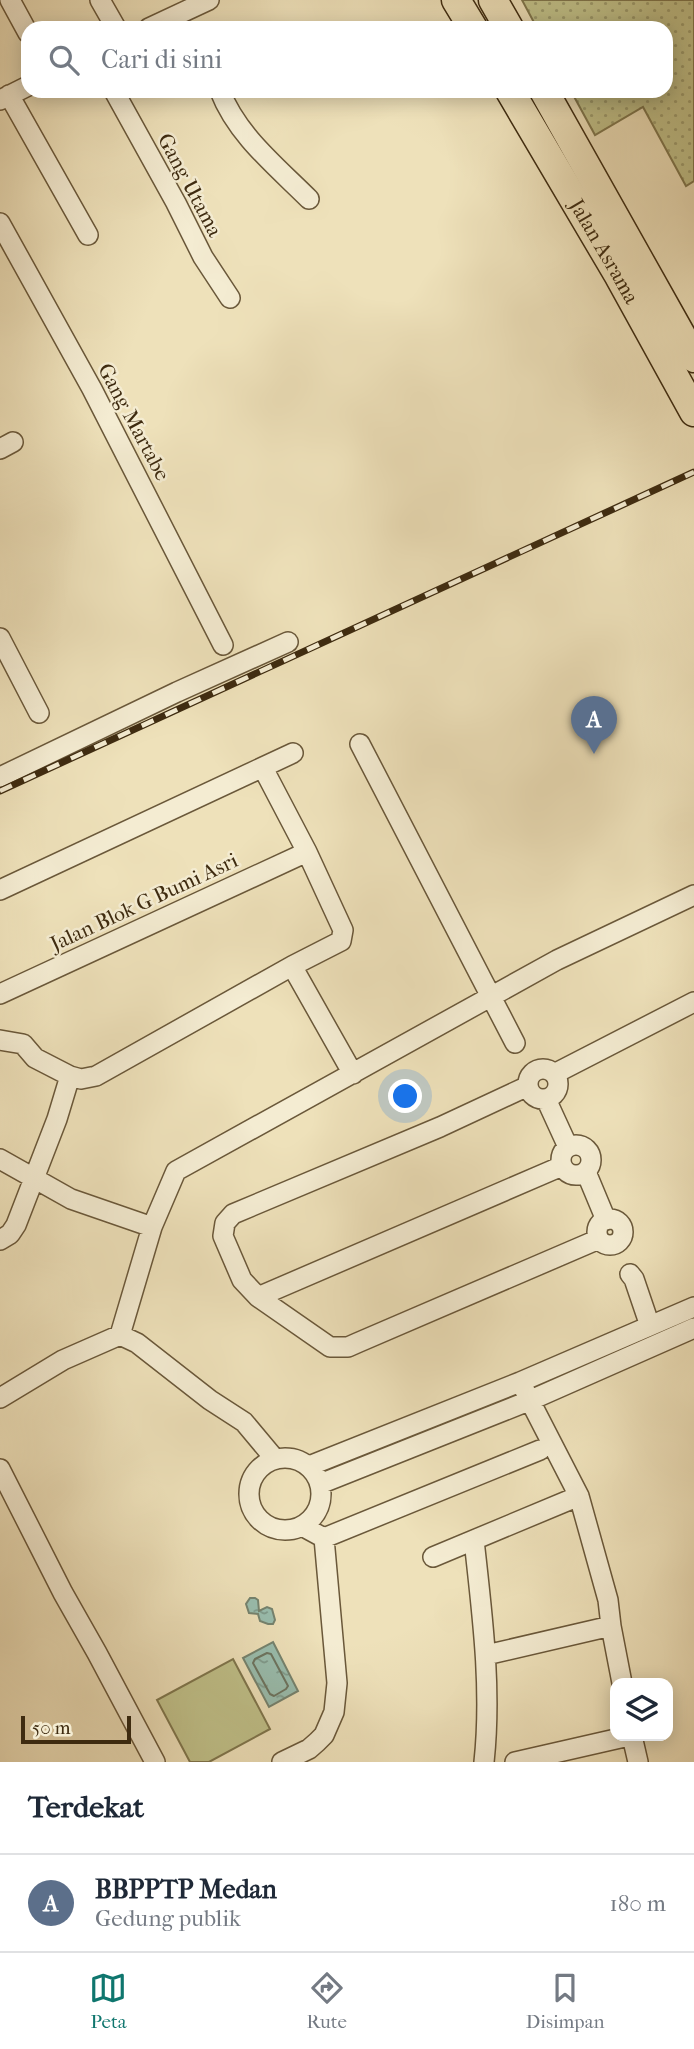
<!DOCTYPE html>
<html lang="id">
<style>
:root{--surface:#fff;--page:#f2f2f3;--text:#1f2937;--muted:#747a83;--line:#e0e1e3;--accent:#0f766e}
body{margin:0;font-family:"IM FELL French Canon",serif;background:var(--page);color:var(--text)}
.controls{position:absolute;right:21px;bottom:21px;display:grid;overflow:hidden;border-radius:14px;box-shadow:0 4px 18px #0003}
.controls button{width:63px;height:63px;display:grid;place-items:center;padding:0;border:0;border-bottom:2px solid var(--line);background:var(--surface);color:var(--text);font:35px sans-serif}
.scale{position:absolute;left:21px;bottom:18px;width:110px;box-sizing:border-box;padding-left:7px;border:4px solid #3e2b10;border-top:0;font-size:19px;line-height:24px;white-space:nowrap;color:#3e2b10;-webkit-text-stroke:5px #f4ecd2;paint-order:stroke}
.you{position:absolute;left:406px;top:1097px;width:24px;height:24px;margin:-18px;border:5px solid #fff;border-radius:50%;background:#1a73e8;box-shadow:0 0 0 10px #1a73e833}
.badge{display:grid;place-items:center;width:46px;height:46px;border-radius:50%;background:var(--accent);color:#fff;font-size:23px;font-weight:700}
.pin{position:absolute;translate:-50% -58px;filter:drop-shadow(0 2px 4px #0008)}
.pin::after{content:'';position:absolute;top:37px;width:24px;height:21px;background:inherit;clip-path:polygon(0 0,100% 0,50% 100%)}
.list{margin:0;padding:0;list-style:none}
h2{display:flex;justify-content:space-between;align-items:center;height:91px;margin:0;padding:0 28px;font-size:30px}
h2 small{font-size:23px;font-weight:400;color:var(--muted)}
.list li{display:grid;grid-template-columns:46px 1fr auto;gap:21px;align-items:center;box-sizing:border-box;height:98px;padding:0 28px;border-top:2px solid var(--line)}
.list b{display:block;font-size:26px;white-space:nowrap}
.list p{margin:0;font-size:23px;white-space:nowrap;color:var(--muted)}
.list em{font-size:23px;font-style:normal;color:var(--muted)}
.icon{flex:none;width:38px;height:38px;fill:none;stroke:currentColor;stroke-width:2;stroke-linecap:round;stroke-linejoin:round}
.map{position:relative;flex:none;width:694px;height:1762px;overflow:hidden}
.search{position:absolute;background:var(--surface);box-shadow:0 4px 18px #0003;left:21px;right:21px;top:21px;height:77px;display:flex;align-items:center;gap:18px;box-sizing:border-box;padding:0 24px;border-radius:21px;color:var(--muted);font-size:26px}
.sheet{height:189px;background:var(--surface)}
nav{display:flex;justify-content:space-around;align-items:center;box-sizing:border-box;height:98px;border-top:2px solid var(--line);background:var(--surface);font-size:19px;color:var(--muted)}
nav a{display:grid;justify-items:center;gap:4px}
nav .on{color:var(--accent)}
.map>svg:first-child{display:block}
</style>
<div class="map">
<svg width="694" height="1762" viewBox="0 0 694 1762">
<defs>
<pattern id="grass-dots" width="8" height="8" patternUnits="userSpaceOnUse" patternTransform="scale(1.75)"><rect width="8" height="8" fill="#c0c18a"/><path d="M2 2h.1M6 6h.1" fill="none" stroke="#9d9d6f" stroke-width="1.8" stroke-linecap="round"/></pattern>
<pattern id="water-ripples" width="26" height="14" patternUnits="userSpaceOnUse" patternTransform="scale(1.75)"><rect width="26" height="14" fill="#99beaf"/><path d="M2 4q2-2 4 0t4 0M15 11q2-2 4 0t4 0" fill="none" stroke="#7e9b8d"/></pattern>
</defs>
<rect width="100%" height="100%" fill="#eee1ba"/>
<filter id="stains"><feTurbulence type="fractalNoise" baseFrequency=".00286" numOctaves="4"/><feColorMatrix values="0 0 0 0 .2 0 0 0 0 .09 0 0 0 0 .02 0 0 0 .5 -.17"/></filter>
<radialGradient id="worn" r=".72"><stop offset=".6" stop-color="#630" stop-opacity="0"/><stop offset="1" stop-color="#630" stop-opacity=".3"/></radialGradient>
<path fill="url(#grass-dots)" stroke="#7f764d" stroke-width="2" d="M 522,0 L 694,0 L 694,181 L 686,186 L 643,107 L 595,135 L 571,91 L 666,91 L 666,28 L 537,28 Z"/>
<path fill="#c0c18a" stroke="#7f764d" stroke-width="2" d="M 233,1659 L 270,1729 L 209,1762 L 190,1762 L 157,1700 Z"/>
<path fill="url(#water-ripples)" stroke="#75836f" stroke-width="2" d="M 250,1598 L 255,1598 L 258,1600 L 259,1611 L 267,1607 L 272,1609 L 275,1620 L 273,1624 L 268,1624 L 260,1621 L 258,1614 L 249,1613 L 246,1604 Z
M 273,1642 L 298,1691 L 269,1707 L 243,1658 Z"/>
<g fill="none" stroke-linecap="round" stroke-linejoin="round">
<path stroke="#6c7460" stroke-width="2" d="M 267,1653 L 271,1654 L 288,1686 L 286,1689 L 274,1696 L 270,1694 L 253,1663 L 255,1659 Z"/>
<g stroke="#6a583a" stroke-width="22">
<path id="minor" d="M 10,0 L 28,33
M 100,0 L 116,28
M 149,28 L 209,0
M 114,91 L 176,203 L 203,257 L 230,298
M 220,91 C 237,135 276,166 309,199
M 9,95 L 88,235
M 0,100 L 28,86
M 0,223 L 92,389 L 223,645
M 0,449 L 13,442
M 0,638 L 39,713
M 360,744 L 515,1043
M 0,777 L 177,692 L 288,642
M 0,890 L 293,753
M 292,966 L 353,1074
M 0,994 L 307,852
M 0,1040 L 23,1044 L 35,1058 L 70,1076 L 81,1079 L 96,1076 L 292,966 L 341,941 L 343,930 L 307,852 L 263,768
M528 1084a15 15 0 1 1 30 0a15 15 0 1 1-30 0Z
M 554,1074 L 694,1002
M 528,1086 L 440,1127 L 233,1214 L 225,1223 L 223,1236 L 242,1280 L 258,1297 L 330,1347 L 348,1347 L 357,1343 L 599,1239
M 546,1099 L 568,1147
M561 1160a15 15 0 1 1 30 0a15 15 0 1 1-30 0Z
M 0,1159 L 71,1199 L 152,1227
M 586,1172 L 606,1220
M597 1232a13 13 0 1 1 26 0a13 13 0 1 1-26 0Z
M 0,1240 L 10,1234 L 16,1225 L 57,1119 L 70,1076
M 630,1274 L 634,1279 L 650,1326
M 258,1297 L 562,1166
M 120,1335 L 152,1227 L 176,1171 L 557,960 L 694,895
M 525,1391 L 579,1496 L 608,1600 L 611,1626 L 622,1683
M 0,1398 L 63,1360 L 120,1335 L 137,1343 L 210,1400 L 244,1422 L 275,1459
M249 1494a36 36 0 1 1 72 0a36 36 0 1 1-72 0Z
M 309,1466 L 520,1382 L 694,1307
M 0,1469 L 63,1593 L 97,1653 L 155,1762
M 320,1484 L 531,1400 L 694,1328
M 324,1538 L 540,1450
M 474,1540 C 482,1613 492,1688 484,1762
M 433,1557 L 579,1496
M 486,1655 L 611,1626
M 632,1736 L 638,1762
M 282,1762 L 309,1749 L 317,1742 L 324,1735 L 334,1712 L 337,1683 L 324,1538 L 302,1526
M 515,1762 L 629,1736"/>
</g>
<g stroke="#3e2b10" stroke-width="31">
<g id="highway">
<path d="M 456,0 L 473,28"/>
<path d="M 493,0 L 509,28"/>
<path id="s1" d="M 510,91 L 619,276 L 694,412"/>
<path d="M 544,91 L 694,358"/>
</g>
</g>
<use href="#minor" stroke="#f4ecd2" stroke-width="19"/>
<use href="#highway" stroke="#eee1ba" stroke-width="28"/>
<g stroke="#3e2b10" stroke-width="7">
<path id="rail" d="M 0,791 L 694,472"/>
</g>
<use href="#rail" stroke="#f4ecd2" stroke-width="4.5" stroke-dasharray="13" stroke-linecap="butt"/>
</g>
<g text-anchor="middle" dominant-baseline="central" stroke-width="5" stroke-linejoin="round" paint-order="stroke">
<g font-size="21" fill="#3e2b10" stroke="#f4ecd2">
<text transform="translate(190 185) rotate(62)">Gang Utama</text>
<text stroke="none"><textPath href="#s1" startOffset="186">Jalan Asrama</textPath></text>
<text transform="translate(134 422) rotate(62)">Gang Martabe</text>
<text transform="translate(144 902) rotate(-25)">Jalan Blok G Bumi Asri</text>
</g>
</g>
<rect width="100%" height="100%" filter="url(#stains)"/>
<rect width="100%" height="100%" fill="url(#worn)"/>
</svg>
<div class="controls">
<button><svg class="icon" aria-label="layers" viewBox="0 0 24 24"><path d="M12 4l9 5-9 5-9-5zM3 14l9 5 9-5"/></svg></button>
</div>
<div class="scale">50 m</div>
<div class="you"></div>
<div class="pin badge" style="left:594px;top:754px;background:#5c6f8a">A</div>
<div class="search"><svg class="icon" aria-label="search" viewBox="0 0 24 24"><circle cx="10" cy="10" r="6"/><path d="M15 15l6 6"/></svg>Cari di sini</div>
</div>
<section class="sheet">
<h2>Terdekat<small></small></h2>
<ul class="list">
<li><span class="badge" style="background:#5c6f8a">A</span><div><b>BBPPTP Medan</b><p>Gedung publik</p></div><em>180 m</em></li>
</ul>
</section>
<nav>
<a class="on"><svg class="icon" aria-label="map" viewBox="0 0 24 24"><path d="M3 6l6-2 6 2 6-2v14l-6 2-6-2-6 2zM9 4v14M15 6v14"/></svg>Peta</a>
<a><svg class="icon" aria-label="directions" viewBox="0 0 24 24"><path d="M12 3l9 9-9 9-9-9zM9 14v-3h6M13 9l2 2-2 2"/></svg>Rute</a>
<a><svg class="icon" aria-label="saved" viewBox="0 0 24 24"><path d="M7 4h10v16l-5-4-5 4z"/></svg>Disimpan</a>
</nav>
